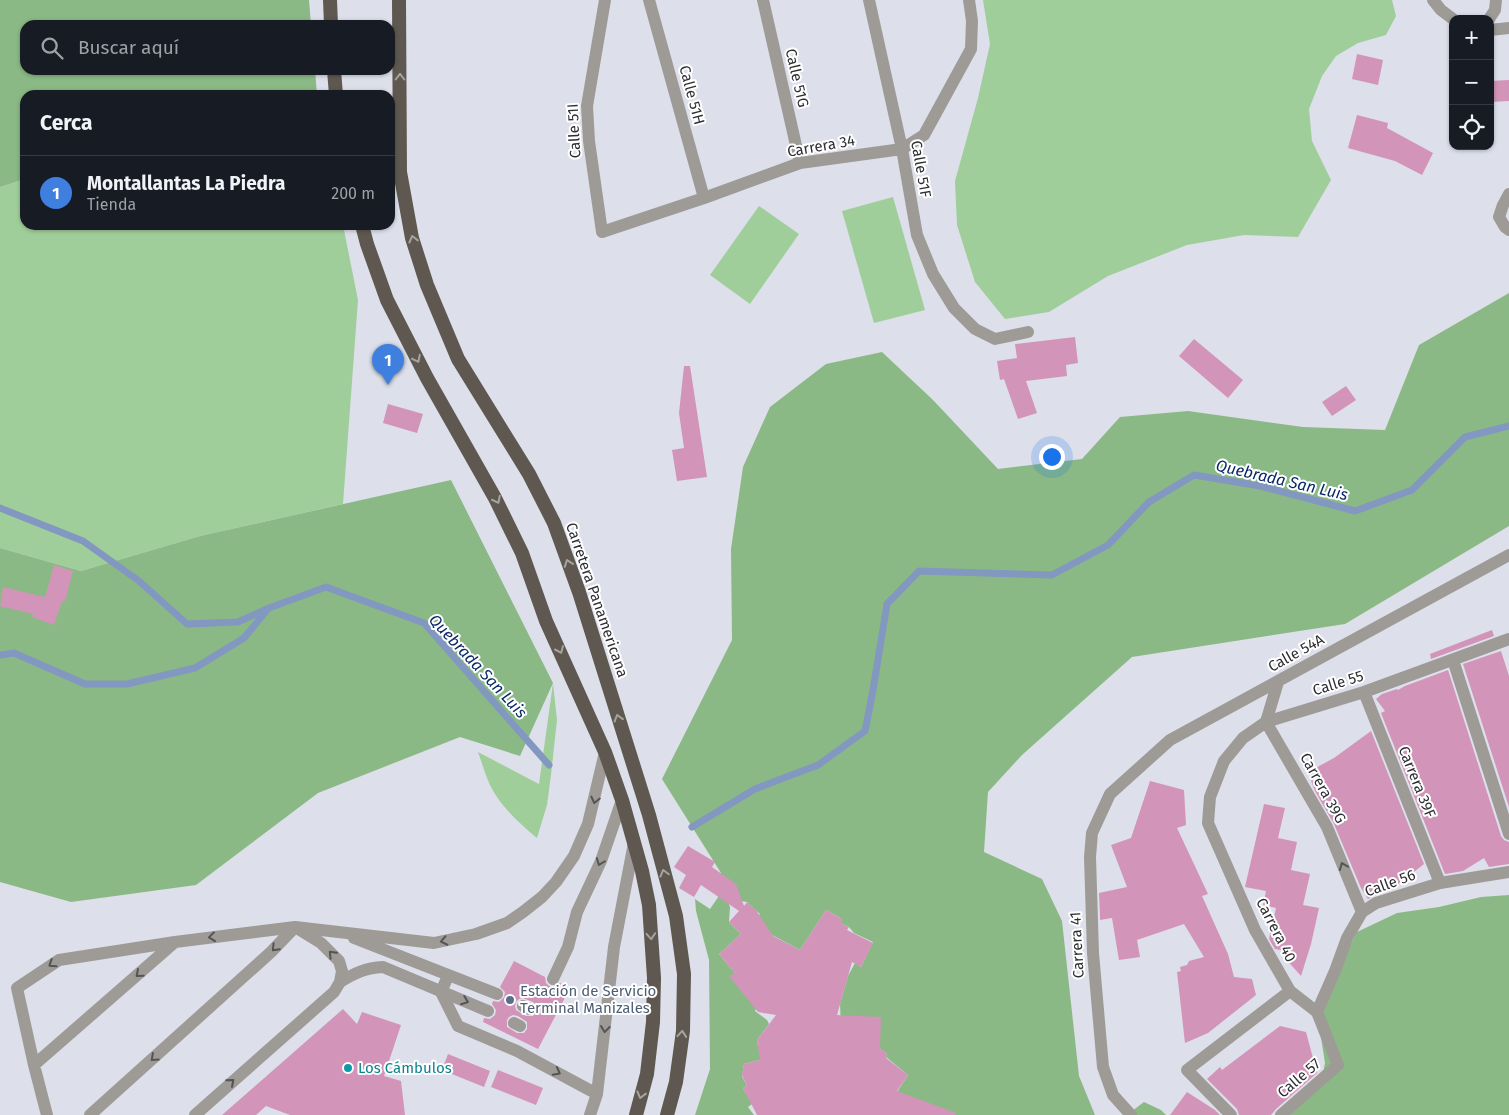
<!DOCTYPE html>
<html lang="es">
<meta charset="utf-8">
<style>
:root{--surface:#171b24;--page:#242831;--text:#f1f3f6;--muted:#9ea1a6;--line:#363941;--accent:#8c9099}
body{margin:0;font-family:"Fira Sans",sans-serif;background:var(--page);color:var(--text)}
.controls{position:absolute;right:15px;top:15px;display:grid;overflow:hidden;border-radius:10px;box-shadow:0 1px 4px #0004}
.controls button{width:45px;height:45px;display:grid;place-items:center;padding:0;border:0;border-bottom:1px solid var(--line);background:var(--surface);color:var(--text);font:25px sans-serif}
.you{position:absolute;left:1051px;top:456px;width:18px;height:18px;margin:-12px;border:4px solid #fff;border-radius:50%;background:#1a73e8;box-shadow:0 0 0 8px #1a73e833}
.badge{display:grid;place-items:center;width:32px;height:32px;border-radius:50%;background:var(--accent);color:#fff;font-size:16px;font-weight:700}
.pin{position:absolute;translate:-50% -41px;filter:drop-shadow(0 1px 2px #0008)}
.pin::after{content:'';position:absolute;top:26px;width:18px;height:15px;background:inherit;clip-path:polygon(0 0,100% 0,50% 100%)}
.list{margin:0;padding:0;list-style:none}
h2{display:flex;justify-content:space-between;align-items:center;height:65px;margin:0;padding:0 20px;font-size:21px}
h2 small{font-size:16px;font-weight:400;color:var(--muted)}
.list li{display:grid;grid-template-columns:32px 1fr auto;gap:15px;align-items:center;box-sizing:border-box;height:75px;padding:0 20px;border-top:1px solid var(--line)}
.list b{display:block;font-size:19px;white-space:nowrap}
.list p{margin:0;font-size:16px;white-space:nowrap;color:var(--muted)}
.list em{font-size:16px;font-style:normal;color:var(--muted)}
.icon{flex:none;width:28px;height:28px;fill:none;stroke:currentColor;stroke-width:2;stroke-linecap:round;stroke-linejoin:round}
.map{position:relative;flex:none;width:1509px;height:1115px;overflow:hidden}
.search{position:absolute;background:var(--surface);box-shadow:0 1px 4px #0004;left:20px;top:20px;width:375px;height:55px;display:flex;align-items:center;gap:12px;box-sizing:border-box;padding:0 18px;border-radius:15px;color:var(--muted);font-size:19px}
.panel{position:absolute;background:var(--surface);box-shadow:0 1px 4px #0004;left:20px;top:90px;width:375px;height:140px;border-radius:15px}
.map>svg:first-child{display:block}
</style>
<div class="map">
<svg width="1509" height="1115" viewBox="0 0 1509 1115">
<rect width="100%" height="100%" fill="#dddfeb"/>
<path fill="#a0ce9a" d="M 983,0 L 1392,0 L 1396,16 L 1386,35 L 1358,43 L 1336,56 L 1322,76 L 1309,109 L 1312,141 L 1331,180 L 1298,237 L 1244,235 L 1187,245 L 1108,276 L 1049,312 L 1005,319 L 975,282 L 957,225 L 955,181 L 978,98 L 990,44 Z
M 25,179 L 25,225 L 343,225 L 358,300 L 343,504 L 200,536 L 81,571 L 0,548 L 0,187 Z
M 893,197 L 925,310 L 874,323 L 842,211 Z
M 759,206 L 799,234 L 750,304 L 710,275 Z
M 553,683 L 557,720 L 551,775 L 547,805 L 537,838 C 519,823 500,806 490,785 C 485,774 482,763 478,752 L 539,784 Z"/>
<path fill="#8bb985" d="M 0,0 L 309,0 L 311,25 L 25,25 L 25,70 L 315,70 L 317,95 L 25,95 L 25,179 L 0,187 Z
M 1509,293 L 1509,526 L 1345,624 L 1132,657 L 1022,755 L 988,792 L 984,852 L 1042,879 L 1062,921 L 1079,1076 L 1095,1115 L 940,1115 L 897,1092 L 908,1075 L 886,1057 L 887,1054 L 876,1045 L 841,1027 L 840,1004 L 848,976 L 855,963 L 861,967 L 873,942 L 854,933 L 849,927 L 842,924 L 842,919 L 826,910 L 800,950 L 772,935 L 757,917 L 760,914 L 747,902 L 741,901 L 717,878 L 721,873 L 662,779 L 732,640 L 731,549 L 743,467 L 770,407 L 826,364 L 882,352 L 933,400 L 998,469 L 1082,459 L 1120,417 L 1188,411 L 1303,427 L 1385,430 L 1419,345 Z
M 451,480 L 553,683 L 520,756 L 460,737 L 318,793 L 196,885 L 71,902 L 0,882 L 0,548 L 81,571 L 200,536 Z
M 723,890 L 730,907 L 729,922 L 741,934 L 719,954 L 735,973 L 757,1007 L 755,1011 L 767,1020 L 769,1024 L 757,1040 L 758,1046 L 767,1053 L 760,1060 L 744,1064 L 742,1076 L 747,1086 L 743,1088 L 752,1104 L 748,1107 L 754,1115 L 695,1115 L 710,1069 L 709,960 L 696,911 L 695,899 L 710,909 Z
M 1509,895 L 1509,1115 L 1286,1115 L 1321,1084 L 1325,1063 L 1317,1012 L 1346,953 L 1357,932 L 1397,913 L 1439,907 L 1481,897 Z
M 1144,1102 L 1161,1110 L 1166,1115 L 1136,1115 L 1132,1111 Z"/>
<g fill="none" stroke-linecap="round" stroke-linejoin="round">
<path stroke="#8298c1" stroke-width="7" d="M 0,508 L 83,541 L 139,581 L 187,624 L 238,622 L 269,608 L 326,587 L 424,623 L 549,765
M 0,655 L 14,653 L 85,684 L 127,684 L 195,668 L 244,638 L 267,610
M 692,827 L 755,789 L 818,765 L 865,731 L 873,690 L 887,604 L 919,571 L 1052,575 L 1108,545 L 1149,502 L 1194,475 L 1260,486 L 1355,511 L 1412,490 L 1465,437 L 1509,426"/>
</g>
<path fill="#d294b8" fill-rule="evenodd" d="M 1357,54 L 1383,60 L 1378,85 L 1352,79 Z
M 1509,80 L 1509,101 L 1490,102 L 1490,81 Z
M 1357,115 L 1388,123 L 1387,128 L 1433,153 L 1422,175 L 1395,161 L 1348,148 Z
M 1075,337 L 1078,363 L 1066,365 L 1067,376 L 1026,381 L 1037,413 L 1018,419 L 1004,379 L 1000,380 L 997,361 L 1017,358 L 1015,344 Z
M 1194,339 L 1243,380 L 1228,398 L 1179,356 Z
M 684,366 L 690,366 L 707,477 L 677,481 L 672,450 L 684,448 L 679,413 Z
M 1346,386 L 1356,400 L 1332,416 L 1322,402 Z
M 388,404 L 423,414 L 417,433 L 383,423 Z
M 54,565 L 73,571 L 65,601 L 62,601 L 54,625 L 32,617 L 33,614 L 0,606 L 3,587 L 45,597 Z
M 1492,630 L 1494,636 L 1431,659 L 1430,654 Z
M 1501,651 L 1509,676 L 1509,807 L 1463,664 Z
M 1448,670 L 1501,836 L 1504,840 L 1509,842 L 1509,864 L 1489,867 L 1484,858 L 1463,871 L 1445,874 L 1381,713 L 1385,711 L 1376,699 L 1382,694 L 1397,689 L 1398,690 L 1405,686 Z
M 1371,731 L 1424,864 L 1392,889 L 1389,890 L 1389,889 L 1368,899 L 1361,888 L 1334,824 L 1315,791 L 1310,778 L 1310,771 L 1334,758 Z
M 1150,781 L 1184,790 L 1186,825 L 1177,828 L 1208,894 L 1202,896 L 1228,954 L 1234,977 L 1252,979 L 1256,995 L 1208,1033 L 1185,1043 L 1177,972 L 1181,971 L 1180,967 L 1187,965 L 1189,961 L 1204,957 L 1184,924 L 1137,940 L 1140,957 L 1119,960 L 1112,918 L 1100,920 L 1100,916 L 1099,893 L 1127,887 L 1111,845 L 1131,838 Z
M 1264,804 L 1285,808 L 1278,838 L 1297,842 L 1291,870 L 1310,874 L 1303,905 L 1319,908 L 1311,944 L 1301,976 L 1284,957 L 1286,951 L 1275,949 L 1269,939 L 1276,908 L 1263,905 L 1266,891 L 1245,887 Z
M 688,846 L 715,862 L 712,867 L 736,884 L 744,906 L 747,902 L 756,910 L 773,936 L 800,950 L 826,910 L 842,919 L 842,924 L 849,927 L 847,930 L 873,943 L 861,967 L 852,962 L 837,1015 L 881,1017 L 880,1048 L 887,1054 L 886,1058 L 908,1075 L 897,1091 L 956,1113 L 955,1115 L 757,1115 L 743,1088 L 747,1086 L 742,1075 L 744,1064 L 760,1060 L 757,1040 L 776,1015 L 758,1012 L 729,976 L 735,973 L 719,954 L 741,934 L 729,922 L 739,911 L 701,885 L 694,897 L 679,888 L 686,875 L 674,867 Z
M 514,961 L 545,977 L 546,983 L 549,986 L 554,987 L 560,983 L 570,988 L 538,1049 L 483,1022 L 484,1018 L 490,1019 L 495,1015 L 496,1010 L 492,1004 L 493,1001 L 499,1002 L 504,997 L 505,992 L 500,987 ZM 523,998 L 533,1002 L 536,1005 L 536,1012 L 533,1016 L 526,1016 L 516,1010 L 515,1006 L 516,1002 L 519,999 ZM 513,1015 L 518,1016 L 527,1022 L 527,1029 L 524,1033 L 517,1033 L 507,1027 L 507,1020 L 509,1017 Z
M 343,1009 L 357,1024 L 362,1012 L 401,1025 L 384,1076 L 401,1081 L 405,1115 L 290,1115 L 266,1106 L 256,1115 L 222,1115 Z
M 1280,1026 L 1306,1032 L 1317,1073 L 1276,1109 L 1271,1115 L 1239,1115 L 1237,1109 L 1207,1079 L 1220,1067 L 1222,1070 Z
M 448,1054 L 490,1071 L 484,1087 L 442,1070 Z
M 498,1070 L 543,1088 L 536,1105 L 491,1087 Z
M 1187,1092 L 1215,1110 L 1220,1115 L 1170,1115 Z"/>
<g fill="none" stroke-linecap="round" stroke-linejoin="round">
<path stroke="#9e9b97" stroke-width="12" d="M 354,938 L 497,994
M 448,976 L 441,992 L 458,1026 L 517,1051 L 597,1094
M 553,979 L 568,947 L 577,912 L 601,861 L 622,800
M 340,982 C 355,973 365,968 383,967 L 488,1011
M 523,1006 L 529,1009
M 514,1023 L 520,1026
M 34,1065 L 175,942
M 47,1115 L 34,1065 L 17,988 L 59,960 L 175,942 L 295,927 L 321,943 L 339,961 L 342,971 L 340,982 L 334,992 L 195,1115
M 90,1115 L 271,952 L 295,927 L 434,943 L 476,934 L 507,923 L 523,912 L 542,897 L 556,882 L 574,856 L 588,824 L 605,752
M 590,1115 L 597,1094 L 614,947 L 634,843"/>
<path stroke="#9e9b97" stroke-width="12" d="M 605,0 L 587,106 L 589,141 L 602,232 L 704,198 L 800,163 L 902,149 L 924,135 L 971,49 L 972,21 L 969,0
M 649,0 L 704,198
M 763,0 L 800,163
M 869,0 L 902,149 L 917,235 L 933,274 L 954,308 L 975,329 L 995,339 L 1028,332
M 1509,194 L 1503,205 L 1499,217 L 1505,227 L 1509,230
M 1453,660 L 1509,834
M 1364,692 L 1440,883
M 1362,912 L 1327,827 L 1266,722 L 1364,692 L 1509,639
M 1231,1115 L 1187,1070 L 1290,991
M 1281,1115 L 1338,1065 L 1317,1012"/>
<path stroke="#9e9b97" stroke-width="12" d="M 1433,0 L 1441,10 L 1453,19
M 1489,19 L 1495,10 L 1496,0
M 1490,30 L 1509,28
M 1278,682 L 1266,722 L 1243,738 L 1224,761 L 1210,797 L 1208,823 L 1255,930 L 1290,991 L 1317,1012 L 1335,971 L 1347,938 L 1362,912 L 1376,903 L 1440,883 L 1509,872
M 1131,1115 L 1113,1095 L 1103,1067 L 1093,953 L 1090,857 L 1092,833 L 1110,794 L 1170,740 L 1509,555"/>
<path stroke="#5e5850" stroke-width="14" d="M 330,0 L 331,25
M 399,0 L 400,172 L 412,238 L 427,285 L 458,359 L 529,474 L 554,523 L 579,592 L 649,815 L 676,916 L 684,974 L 683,1031 L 676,1082 L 667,1115
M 334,70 L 336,95
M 362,225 L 367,244 L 387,300 L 427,378 L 495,498 L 522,553 L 546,621 L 605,752 L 622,800 L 642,871 L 649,905 L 654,978 L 653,1022 L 647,1074 L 636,1115"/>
</g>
<defs><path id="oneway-chevron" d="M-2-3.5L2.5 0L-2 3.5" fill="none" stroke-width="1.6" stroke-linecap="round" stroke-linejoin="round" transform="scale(1.25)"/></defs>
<g stroke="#a6a39f">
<use href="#oneway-chevron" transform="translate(400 77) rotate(-90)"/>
<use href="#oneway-chevron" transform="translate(413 239) rotate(-104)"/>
<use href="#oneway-chevron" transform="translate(417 359) rotate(63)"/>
<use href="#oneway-chevron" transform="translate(497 500) rotate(63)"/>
<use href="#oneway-chevron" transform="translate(568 563) rotate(-110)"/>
<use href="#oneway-chevron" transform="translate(560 650) rotate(66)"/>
<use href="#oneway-chevron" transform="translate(618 718) rotate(-107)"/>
<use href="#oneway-chevron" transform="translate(664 873) rotate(-105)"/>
<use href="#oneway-chevron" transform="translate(651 936) rotate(86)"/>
<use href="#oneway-chevron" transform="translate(682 1034) rotate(-85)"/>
<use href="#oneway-chevron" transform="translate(641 1095) rotate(104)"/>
</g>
<g stroke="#555455">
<use href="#oneway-chevron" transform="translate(595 800) rotate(103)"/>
<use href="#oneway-chevron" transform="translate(600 862) rotate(111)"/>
<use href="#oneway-chevron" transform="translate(1343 866) rotate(-112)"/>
<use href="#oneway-chevron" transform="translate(212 937) rotate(173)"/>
<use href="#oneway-chevron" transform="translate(444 941) rotate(168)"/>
<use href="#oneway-chevron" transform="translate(275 948) rotate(134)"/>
<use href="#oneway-chevron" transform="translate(332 954) rotate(-134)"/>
<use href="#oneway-chevron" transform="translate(52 964) rotate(147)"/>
<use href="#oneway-chevron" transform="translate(139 974) rotate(139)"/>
<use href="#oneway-chevron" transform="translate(465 1001) rotate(21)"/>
<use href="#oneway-chevron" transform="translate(605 1029) rotate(97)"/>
<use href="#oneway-chevron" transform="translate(154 1058) rotate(138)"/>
<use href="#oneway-chevron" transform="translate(557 1072) rotate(28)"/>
<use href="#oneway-chevron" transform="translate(231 1082) rotate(-41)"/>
</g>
<circle fill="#5c6f8a" stroke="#fff" stroke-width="2" cx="510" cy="1000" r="5"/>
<circle fill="#0f9aa8" stroke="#fff" stroke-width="2" cx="348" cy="1068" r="5"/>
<g text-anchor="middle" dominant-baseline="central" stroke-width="4" stroke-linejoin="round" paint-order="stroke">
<g font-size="15" fill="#2d2e32" stroke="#fff">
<text transform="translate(797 78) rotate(77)">Calle 51G</text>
<text transform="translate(692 95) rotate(75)">Calle 51H</text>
<text transform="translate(574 131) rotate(-93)">Calle 51I</text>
<text transform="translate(821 146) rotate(-10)">Carrera 34</text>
<text transform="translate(921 169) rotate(80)">Calle 51F</text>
<text transform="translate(597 600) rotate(71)">Carretera Panamericana</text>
<text transform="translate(1296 653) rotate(-29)">Calle 54A</text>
<text transform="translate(1338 683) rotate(-17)">Calle 55</text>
<text transform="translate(1417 782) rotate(68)">Carrera 39F</text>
<text transform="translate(1323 788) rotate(61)">Carrera 39G</text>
<text transform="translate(1390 883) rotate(-20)">Calle 56</text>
<text transform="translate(1276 930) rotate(63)">Carrera 40</text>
<text transform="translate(1077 945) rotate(-93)">Carrera 41</text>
<text transform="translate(1299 1078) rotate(-41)">Calle 57</text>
</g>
<g font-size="15" fill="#4e5e75" stroke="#fff" text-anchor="start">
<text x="520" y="991">Estación de Servicio<tspan x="520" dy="17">Terminal Manizales</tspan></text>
</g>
<g font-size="15" fill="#0d838f" stroke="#fff" text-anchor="start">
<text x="358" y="1068">Los Cámbulos</text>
</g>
<g font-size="16" font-style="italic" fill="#082867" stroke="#fff">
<text transform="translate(1282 480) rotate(13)">Quebrada San Luis</text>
<text transform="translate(478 666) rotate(47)">Quebrada San Luis</text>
</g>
</g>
</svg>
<div class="controls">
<button>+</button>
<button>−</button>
<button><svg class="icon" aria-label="locate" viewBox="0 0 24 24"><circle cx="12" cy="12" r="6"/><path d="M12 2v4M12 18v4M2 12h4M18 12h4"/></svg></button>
</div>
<div class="you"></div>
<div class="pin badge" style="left:388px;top:385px;background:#3f7fe0">1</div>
<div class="search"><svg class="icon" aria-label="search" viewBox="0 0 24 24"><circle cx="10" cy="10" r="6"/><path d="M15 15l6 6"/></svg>Buscar aquí</div>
<section class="panel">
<h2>Cerca<small></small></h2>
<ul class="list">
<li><span class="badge" style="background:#3f7fe0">1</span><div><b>Montallantas La Piedra</b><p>Tienda</p></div><em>200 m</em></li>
</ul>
</section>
</div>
